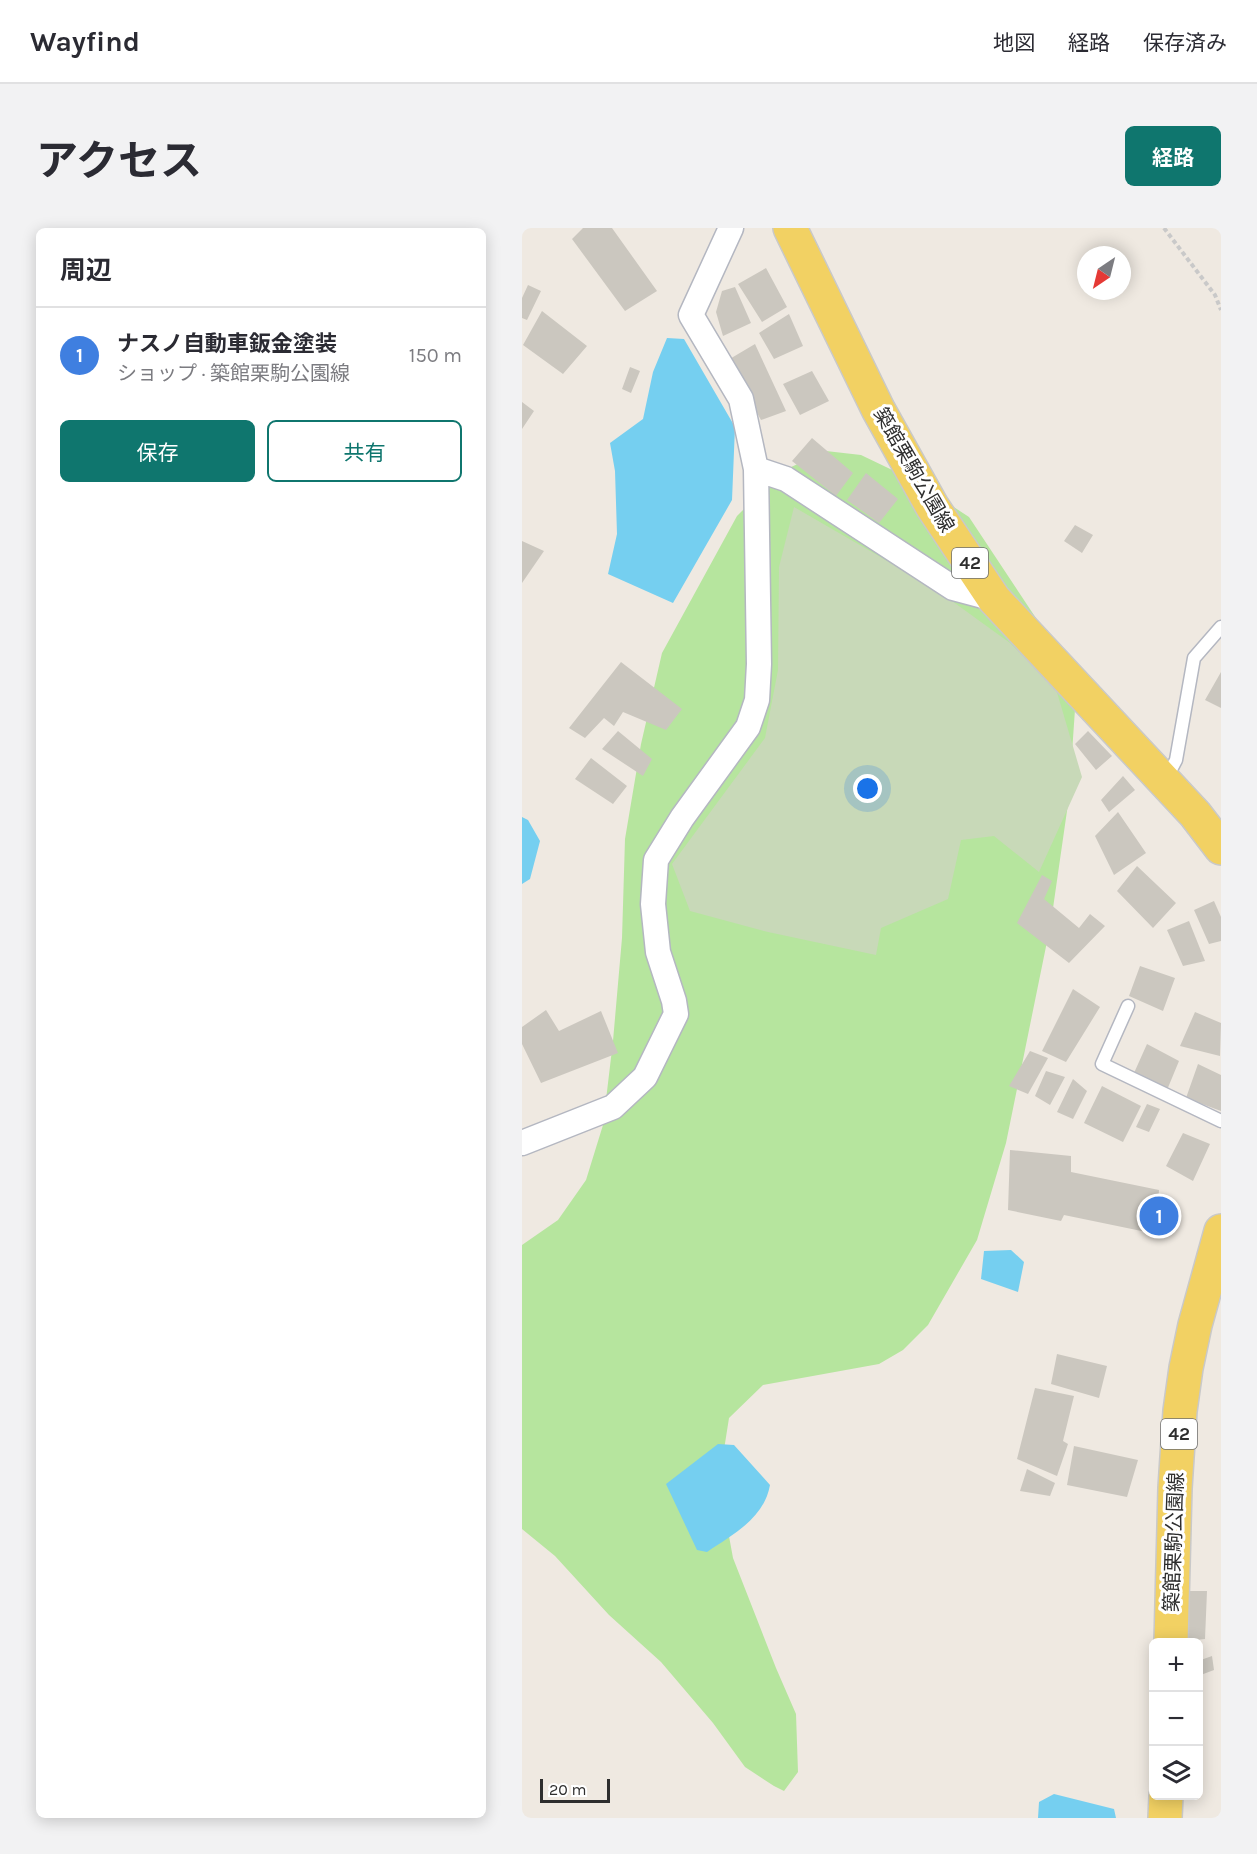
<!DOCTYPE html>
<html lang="ja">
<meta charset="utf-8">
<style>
:root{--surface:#fff;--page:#f2f2f3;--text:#2b2b33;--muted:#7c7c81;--line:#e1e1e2;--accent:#0f766e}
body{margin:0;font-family:Karla,"Noto Sans JP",sans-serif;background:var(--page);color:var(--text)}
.controls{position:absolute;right:18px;bottom:18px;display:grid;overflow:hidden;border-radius:9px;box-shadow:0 3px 15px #0003}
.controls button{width:54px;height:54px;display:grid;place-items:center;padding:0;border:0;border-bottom:2px solid var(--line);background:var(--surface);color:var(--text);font:30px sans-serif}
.compass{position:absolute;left:555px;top:18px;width:54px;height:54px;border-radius:50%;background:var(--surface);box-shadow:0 3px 15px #0003;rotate:215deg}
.scale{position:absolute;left:18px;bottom:15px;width:70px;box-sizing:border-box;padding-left:6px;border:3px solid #2e2e2e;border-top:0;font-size:16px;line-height:21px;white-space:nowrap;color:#2e2e2e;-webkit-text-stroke:4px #fff;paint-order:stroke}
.you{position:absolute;left:346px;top:561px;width:21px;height:21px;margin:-15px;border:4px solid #fff;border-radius:50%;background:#1a73e8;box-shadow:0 0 0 9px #1a73e833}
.badge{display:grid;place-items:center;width:39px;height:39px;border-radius:50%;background:var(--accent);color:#fff;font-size:20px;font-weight:700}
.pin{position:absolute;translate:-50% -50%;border:3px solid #fff;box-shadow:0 2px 6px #0006}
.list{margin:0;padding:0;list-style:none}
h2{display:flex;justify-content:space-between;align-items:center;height:78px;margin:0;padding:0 24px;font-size:26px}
h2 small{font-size:20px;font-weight:400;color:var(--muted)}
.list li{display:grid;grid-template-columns:39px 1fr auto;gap:18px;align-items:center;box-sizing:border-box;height:96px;padding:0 24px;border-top:2px solid var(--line)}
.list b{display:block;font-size:22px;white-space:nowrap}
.list p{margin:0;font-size:20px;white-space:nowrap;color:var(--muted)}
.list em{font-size:20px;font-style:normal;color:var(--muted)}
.actions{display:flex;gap:12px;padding:18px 24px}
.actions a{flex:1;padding:14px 0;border:2px solid var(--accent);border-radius:9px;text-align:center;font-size:21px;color:var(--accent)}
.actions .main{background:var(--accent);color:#fff}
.icon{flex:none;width:33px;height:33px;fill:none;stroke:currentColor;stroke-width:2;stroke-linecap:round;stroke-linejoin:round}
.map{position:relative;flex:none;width:699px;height:1590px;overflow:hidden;border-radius:9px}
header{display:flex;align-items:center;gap:36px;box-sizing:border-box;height:84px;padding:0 30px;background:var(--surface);border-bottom:2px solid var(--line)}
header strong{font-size:28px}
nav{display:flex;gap:33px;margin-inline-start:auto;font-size:21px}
.intro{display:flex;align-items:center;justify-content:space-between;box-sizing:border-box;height:144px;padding:0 36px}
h1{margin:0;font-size:42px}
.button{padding:15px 27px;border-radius:9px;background:var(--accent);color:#fff;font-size:21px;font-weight:700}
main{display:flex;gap:36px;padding:0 36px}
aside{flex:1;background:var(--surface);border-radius:9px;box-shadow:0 3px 15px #0003}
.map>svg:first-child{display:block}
</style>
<header>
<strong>Wayfind</strong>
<nav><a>地図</a><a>経路</a><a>保存済み</a></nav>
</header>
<div class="intro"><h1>アクセス</h1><a class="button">経路</a></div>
<main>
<aside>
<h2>周辺<small></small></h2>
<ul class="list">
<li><span class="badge" style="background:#3f7fe0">1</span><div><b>ナスノ自動車鈑金塗装</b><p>ショップ · 築館栗駒公園線</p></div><em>150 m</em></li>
</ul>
<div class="actions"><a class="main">保存</a><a>共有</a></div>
</aside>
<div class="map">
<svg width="699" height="1590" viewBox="0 0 699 1590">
<rect width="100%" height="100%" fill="#efe9e1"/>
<path fill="#b6e59e" d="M 304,223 L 339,227 L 389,251 L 447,289 L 555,452 L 547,569 L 529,694 L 484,915 L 455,1012 L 406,1097 L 381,1122 L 357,1136 L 241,1157 L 207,1190 L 201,1228 L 200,1270 L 211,1330 L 254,1440 L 274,1486 L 276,1544 L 262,1563 L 252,1558 L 223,1539 L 191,1495 L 139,1434 L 87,1387 L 33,1328 L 0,1301 L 0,1017 L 36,992 L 64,952 L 81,897 L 91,813 L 100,710 L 103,611 L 119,516 L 140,425 L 215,288 L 242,261 L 267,240 Z"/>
<path fill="#c8d9b8" d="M 272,279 L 412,360 L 488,415 L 534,461 L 560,549 L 517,644 L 472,608 L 439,612 L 426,671 L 359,700 L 354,727 L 246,704 L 168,683 L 150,636 L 243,510 L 256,442 L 257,339 Z"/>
<path fill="#75cff0" d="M 145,110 L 162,111 L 213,199 L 210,272 L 151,375 L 86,346 L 95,306 L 93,243 L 88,215 L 121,191 L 131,144 Z
M 0,589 L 6,592 L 18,613 L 8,651 L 0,656 Z
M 489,1022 L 502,1034 L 496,1064 L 459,1051 L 462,1023 Z
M 196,1216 L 212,1217 L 248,1257 C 242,1291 211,1306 185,1324 L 175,1322 L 144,1256 Z
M 532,1566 L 592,1581 L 594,1590 L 516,1590 L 517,1574 Z"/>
<path fill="#cbc7bf" d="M 61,0 L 90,0 L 135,63 L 103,83 L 50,11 Z
M 244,40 L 265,79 L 240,94 L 216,56 Z
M 6,57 L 19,63 L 5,92 L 0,90 L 0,70 Z
M 213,59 L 229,95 L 201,108 L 194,84 L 200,63 Z
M 20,83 L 65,118 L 41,146 L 1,117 Z
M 267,86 L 281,118 L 252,131 L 237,105 Z
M 233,116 L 264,183 L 239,192 L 206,132 Z
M 108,139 L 118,143 L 109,165 L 100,161 Z
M 290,143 L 307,173 L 278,187 L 261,156 Z
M 0,174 L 12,183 L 0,201 Z
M 290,210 L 331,245 L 314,268 L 270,233 Z
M 344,245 L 376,271 L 357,295 L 325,272 Z
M 553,297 L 571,307 L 560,325 L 542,313 Z
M 0,313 L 22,323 L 0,355 Z
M 99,434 L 160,481 L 144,502 L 101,484 L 92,498 L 82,490 L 63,510 L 47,500 Z
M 699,444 L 699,480 L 683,472 Z
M 96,503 L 130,531 L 121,548 L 80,521 Z
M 566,503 L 590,528 L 574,542 L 553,516 Z
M 69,530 L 105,558 L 91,576 L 53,551 Z
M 601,548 L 613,562 L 587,584 L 579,572 Z
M 596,584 L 624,625 L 592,647 L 573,608 Z
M 615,638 L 654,675 L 631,700 L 595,663 Z
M 520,647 L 530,653 L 522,671 L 557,700 L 568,686 L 583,698 L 547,735 L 495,695 Z
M 692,673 L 699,689 L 699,713 L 687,716 L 672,682 Z
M 667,693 L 683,733 L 661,738 L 645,702 Z
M 618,738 L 653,750 L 641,783 L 607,768 Z
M 551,761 L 578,779 L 544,834 L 520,823 Z
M 24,782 L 37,803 L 79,783 L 96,825 L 19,855 L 0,816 L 0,799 Z
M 673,784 L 699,795 L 698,828 L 658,818 Z
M 625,816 L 657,833 L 645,862 L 612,845 Z
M 508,823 L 526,830 L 506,866 L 487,858 Z
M 676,836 L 699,847 L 699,883 L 664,870 Z
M 524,843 L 543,849 L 528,877 L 513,868 Z
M 551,851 L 565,863 L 551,891 L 535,884 Z
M 580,858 L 619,878 L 601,914 L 562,895 Z
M 625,876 L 638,881 L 627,904 L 614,899 Z
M 661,905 L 688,916 L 671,953 L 644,938 Z
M 488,922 L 549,928 L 549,944 L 637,962 L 634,1006 L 542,987 L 539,993 L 486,982 Z
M 535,1126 L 585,1138 L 577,1170 L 529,1156 Z
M 513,1160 L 552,1168 L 541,1213 L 546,1216 L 535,1248 L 495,1231 Z
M 552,1218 L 616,1232 L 605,1269 L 545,1257 Z
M 505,1241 L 533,1255 L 528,1268 L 498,1263 Z
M 666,1363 L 685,1363 L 683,1411 L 662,1413 Z
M 690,1428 L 692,1442 L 676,1448 L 676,1433 Z"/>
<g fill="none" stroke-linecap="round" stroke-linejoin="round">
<g stroke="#b4b7c1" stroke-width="15">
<path id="service" d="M 643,553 L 654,532 L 672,430 L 699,399
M 606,778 L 580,836 L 699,893"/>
</g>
<g stroke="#b4b7c1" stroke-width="27">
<path id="minor" d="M 234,241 L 264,251 L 431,360 L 472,371
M 0,915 L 91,879 L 123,849 L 154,786 L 152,773 L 136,724 L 131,676 L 134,632 L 160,590 L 226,499 L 235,472 L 237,436 L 234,241 L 219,171 L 169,87 L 209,0"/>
</g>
<g stroke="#c9c9c9" stroke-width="36">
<path id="primary" d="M 268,0 L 356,181 L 410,278 L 472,371 L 673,586 L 699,620
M 649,1414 L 653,1260 L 658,1183 L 664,1140 L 673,1097 L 699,1003
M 643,1590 L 644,1568"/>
</g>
<path stroke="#c9c9c9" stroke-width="4" stroke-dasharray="4.5 3" stroke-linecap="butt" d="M 642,0 L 693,67 L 699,82"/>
<use href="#service" stroke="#fff" stroke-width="12"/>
<use href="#minor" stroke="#fff" stroke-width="24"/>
<use href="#primary" stroke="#f2d163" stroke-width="33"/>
</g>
<g text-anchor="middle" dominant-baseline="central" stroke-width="6" stroke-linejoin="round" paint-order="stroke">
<g fill="#fff" stroke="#6d6d6d" stroke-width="1.5">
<rect x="430" y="320" width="36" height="30" rx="4.5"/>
<rect x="639" y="1191" width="36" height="30" rx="4.5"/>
</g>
<g font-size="18" font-weight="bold" fill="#2e2e2e">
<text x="448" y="335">42</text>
<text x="657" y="1206">42</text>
</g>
<g font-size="20" fill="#2e2e2e" stroke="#fff">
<text transform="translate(392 242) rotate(60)">築館栗駒公園線</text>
<text transform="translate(652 1314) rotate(-88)">築館栗駒公園線</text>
</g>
</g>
</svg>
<div class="controls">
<button>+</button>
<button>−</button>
<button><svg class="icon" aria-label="layers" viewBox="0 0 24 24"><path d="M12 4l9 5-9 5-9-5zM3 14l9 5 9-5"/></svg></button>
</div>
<svg class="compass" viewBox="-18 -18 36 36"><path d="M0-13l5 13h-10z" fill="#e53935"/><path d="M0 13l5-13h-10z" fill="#7c7c81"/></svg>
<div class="scale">20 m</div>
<div class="you"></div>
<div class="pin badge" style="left:637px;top:988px;background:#3f7fe0">1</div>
</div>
</main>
